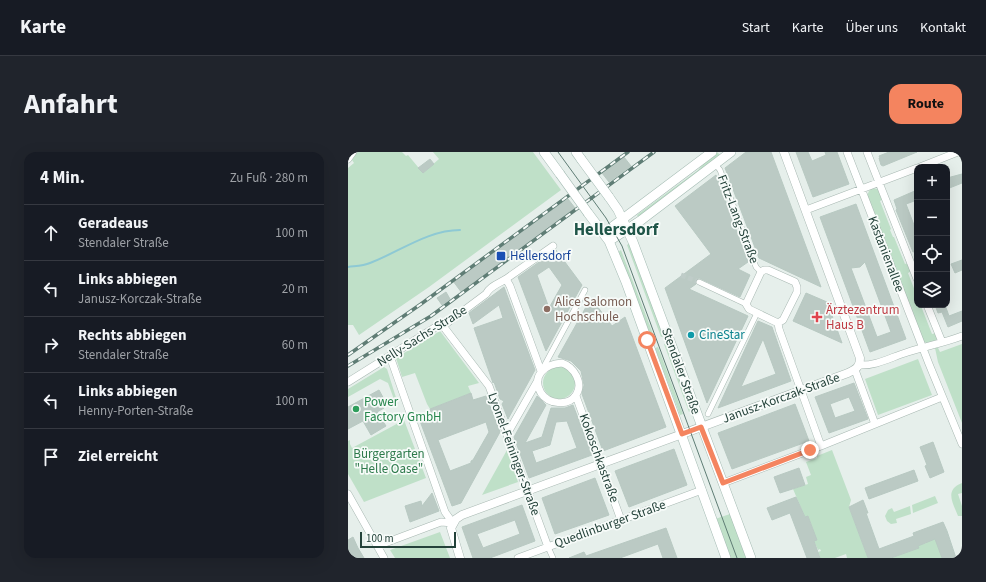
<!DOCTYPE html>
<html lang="de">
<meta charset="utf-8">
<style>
:root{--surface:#171b24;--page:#20242c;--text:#f1f3f6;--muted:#9ea1a6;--line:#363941;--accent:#f4845f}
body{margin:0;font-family:"Source Sans 3",sans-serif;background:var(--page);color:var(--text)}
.controls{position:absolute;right:12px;top:12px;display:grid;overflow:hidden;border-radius:8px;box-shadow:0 4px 16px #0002}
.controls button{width:36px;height:36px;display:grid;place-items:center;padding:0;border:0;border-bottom:1px solid var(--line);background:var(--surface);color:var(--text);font:20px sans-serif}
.scale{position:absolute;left:12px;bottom:10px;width:96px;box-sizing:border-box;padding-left:4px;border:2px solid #24423a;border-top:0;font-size:11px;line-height:14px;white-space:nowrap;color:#24423a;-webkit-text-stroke:3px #f7fbf9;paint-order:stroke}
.stop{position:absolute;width:12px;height:12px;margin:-9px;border:3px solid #f4845f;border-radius:50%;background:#fff}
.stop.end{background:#f4845f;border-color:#fff;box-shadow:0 1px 4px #0008}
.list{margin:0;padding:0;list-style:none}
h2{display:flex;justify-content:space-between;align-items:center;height:52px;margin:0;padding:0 16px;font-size:17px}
h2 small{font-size:13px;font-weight:400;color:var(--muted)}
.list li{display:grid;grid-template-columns:26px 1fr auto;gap:12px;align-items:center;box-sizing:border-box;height:56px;padding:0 16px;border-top:1px solid var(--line)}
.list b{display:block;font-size:15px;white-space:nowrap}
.list p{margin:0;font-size:13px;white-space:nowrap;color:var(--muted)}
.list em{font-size:13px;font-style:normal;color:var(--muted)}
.icon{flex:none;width:22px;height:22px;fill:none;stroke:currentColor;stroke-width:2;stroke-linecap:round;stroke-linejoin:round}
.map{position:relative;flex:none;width:614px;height:406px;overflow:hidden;border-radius:12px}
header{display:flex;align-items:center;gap:24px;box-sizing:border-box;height:56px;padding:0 20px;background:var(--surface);border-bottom:1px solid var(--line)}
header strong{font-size:19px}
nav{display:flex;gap:22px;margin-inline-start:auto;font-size:14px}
.intro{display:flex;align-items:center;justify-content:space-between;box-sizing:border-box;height:96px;padding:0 24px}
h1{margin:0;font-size:28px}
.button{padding:10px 18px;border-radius:12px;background:var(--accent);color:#111;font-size:14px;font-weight:700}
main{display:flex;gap:24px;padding:0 24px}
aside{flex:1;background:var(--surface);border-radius:12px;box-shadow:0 4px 16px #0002}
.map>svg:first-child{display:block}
</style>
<header>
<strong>Karte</strong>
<nav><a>Start</a><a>Karte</a><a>Über uns</a><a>Kontakt</a></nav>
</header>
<div class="intro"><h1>Anfahrt</h1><a class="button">Route</a></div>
<main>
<aside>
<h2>4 Min.<small>Zu Fuß · 280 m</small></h2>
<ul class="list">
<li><svg class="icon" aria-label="ahead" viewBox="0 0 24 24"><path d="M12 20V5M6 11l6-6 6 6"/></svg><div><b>Geradeaus</b><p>Stendaler Straße</p></div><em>100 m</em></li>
<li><svg class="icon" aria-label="left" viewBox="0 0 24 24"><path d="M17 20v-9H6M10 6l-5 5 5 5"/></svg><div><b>Links abbiegen</b><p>Janusz-Korczak-Straße</p></div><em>20 m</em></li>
<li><svg class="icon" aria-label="right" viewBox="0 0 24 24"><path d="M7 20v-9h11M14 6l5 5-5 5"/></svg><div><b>Rechts abbiegen</b><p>Stendaler Straße</p></div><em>60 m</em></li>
<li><svg class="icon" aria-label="left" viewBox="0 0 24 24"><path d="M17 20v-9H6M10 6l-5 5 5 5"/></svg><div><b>Links abbiegen</b><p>Henny-Porten-Straße</p></div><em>100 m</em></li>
<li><svg class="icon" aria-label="arrive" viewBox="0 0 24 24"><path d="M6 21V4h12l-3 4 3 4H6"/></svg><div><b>Ziel erreicht</b></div></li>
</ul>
</aside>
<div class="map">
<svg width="614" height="406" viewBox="0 0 614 406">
<rect width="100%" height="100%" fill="#e6efeb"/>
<path fill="#bfe0c8" d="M 9,0 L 54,0 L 58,4 L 60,3 L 75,21 L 91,7 L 85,0 L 185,0 L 213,38 L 81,135 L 11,183 L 5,173 L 0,173 L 0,16 L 6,11 L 4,8 Z
M 369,0 L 373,4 L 291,66 L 289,63 L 350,18 L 360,7 Z
M 524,36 L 530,37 L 536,47 L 532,49 L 543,77 L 542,78 L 545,85 L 546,85 L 557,112 L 561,111 L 564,119 L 560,121 L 569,144 L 569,153 L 573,154 L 584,182 L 588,181 L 589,186 L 588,189 L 579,191 L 576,190 L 519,44 L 521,39 Z
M 282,91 L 316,184 L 313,185 L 279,93 Z
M 273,98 L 307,187 L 304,188 L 281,126 L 269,101 Z
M 92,179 L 131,231 L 120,234 L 123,241 L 82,257 L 79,252 L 67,221 L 54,225 L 48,206 Z
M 319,191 L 344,259 L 341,260 L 316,192 Z
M 614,192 L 614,271 L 590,210 L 587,196 L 590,196 L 592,200 Z
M 310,195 L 335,262 L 332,263 L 307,196 Z
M 570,207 L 584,243 L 530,263 L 517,227 Z
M195 231a16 16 0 1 1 32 0a16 16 0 1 1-32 0Z
M 36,215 L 39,217 L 50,252 L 47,250 L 40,231 L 32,227 L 0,245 L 0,237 Z
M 56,268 L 78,326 L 16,350 L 0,322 L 0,289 L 2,288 L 2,292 L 4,296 Z
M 159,298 L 170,330 L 134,343 Z
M 484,298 L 503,348 L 501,355 L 520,406 L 499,406 L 498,402 L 487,406 L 471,406 L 472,405 L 470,400 L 473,399 L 472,397 L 470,398 L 466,389 L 465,377 L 460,364 L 457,365 L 445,337 L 460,332 L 458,325 L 463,323 L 458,310 L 469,306 L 469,304 Z
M 614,331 L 614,341 L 610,342 L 614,354 L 614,364 L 610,364 C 605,351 596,338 614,331 Z
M 587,344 L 590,351 L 565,361 L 564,353 Z
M 562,354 L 563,362 L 548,367 L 549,371 L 543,372 L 539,369 L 537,364 L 540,358 L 544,356 L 546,360 Z
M 382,362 L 398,406 L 382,406 L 367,367 Z
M 92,380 L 102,406 L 47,406 L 42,398 Z
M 587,383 L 594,406 L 543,406 L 570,396 L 570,393 L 578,391 Z"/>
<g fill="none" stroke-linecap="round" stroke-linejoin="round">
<path stroke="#8ec9d4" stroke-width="2" d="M 0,115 C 7,114 15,114 22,111 C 51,100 80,78 112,78"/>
</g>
<path fill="#bbcac4" stroke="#b8c9c2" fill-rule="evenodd" d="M 398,0 L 423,0 L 473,135 L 411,106 L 377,16 Z
M 448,0 L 460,0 L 464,9 L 478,3 L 477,0 L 489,0 L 501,32 L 465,45 Z
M 541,0 L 569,0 L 535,14 L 533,13 L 531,6 L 532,6 L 531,4 Z
M 276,5 L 283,14 L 261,30 L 254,21 Z
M 82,7 L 86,12 L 75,21 L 70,16 Z
M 614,22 L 614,31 L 599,37 L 599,26 Z
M 368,23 L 400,110 L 390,117 L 402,123 L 392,145 L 351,126 L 348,128 L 348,132 L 341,137 L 400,164 L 359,251 L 317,136 L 363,102 L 327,54 Z
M 569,38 L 569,48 L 558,52 L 569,81 L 569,99 L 565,100 L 548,58 L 549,57 L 546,48 Z
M 220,47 L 227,56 L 207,71 L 208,72 L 114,141 L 105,129 L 199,60 L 200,61 Z
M 508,52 L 558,187 L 522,200 L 472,65 ZM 517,110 L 543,180 L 529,185 L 503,116 L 512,115 Z
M 208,98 L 234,133 L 198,199 L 170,125 ZM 201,115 L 214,133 L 201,156 L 189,123 Z
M 614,108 L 614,118 L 607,121 L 603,112 Z
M 156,135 L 187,218 L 160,267 L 154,252 L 156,249 L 152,247 L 146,230 L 145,231 L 126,176 L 155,166 L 151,153 L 125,172 L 121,161 Z
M 98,140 L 102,147 L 94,153 L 89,146 Z
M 458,141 L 479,150 L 494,191 L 445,169 Z
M 243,146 L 264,174 L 277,165 L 318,275 L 255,299 L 234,242 L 236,233 L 233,219 L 223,209 L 210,205 Z
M 587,153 L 597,153 L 601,164 L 614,159 L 614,169 L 600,175 L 594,160 L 590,161 Z
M 410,169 L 424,175 L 443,229 L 370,256 ZM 415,187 L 428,222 L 393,235 Z
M 506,231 L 520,267 L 481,281 L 467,245 ZM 501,245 L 507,259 L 487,266 L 482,252 Z
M 31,238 L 37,249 L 34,251 L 36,256 L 29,260 L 38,274 L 23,283 L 15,269 L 0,277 L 0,255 Z
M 123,241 L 125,248 L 138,244 L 152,280 L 113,351 L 104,354 L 72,269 L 85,265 L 82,257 ZM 138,270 L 141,280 L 125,308 L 123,309 L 123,311 L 102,319 L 90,288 Z
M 189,244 L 198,253 L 177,291 L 194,285 L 203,256 L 217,256 L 225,253 L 244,303 L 181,326 L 166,285 ZM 219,269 L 229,296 L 188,311 L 184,299 L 202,293 L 208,270 Z
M 447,252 L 461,289 L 384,317 L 370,281 Z
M 585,290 L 596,320 L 582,326 L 577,314 L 579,313 L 572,295 Z
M 326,297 L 339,333 L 281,355 L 267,319 Z
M 451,316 L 457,333 L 432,341 L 426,325 Z
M 566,318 L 570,329 L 521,347 L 517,336 Z
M 247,326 L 261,363 L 207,382 L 194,346 Z
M 84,341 L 91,359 L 62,370 L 57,354 L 73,349 L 74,354 Z
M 448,345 L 457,365 L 460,364 L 469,388 L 466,389 L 472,406 L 459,406 L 442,361 L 424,368 L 419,356 Z
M 515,348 L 520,361 L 518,361 L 531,397 L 566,384 L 565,381 L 595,370 L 599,379 L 608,406 L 594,406 L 587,387 L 570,394 L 571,396 L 543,406 L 520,406 L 501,355 Z
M 174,353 L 187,389 L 142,406 L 125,406 L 114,375 ZM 167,368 L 172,382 L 135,396 L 129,382 Z
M 318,376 L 329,406 L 315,406 L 310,392 L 272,406 L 221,406 L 236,400 L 238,404 Z
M 5,385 L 10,396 L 16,406 L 1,406 L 0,404 L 0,388 Z"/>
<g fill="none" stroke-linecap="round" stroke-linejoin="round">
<path stroke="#bfccc8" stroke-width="5" stroke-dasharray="5 2.5" stroke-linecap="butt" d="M 333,123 L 351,130"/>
<g stroke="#a8b8b2" stroke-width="6">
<path id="pedestrian" d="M 367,12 L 372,18 L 408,115 L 413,120
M 351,130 L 398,152
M 194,218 L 237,138
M 360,262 L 409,161
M 200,395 L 205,406"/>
</g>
<g stroke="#a8b8b2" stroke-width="8">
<path id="minor" d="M 499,0 L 581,212 L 614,292
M 519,0 L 569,127
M 0,7 L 5,0
M 572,15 L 610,0
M 458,58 L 569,16
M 416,118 L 420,118 L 447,130 L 449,135 L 449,140 L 435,168 L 430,171 L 401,157 L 398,152 L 413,120 Z
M 158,127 L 162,134 L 193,219
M 579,153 L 594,190
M 430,171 L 431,177 L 473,294
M 95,174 L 141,234 L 200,395
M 41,205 L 44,210 L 97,360 L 105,371
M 214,211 C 226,215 236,231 228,243 C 220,255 200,252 193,241 C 183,224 197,212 214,211 Z
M 511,213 C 529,214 543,205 560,200 C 578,194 596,191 614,184
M 507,218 L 527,272
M 0,230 L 91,173 L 95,174 L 138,142 C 142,134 150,132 158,127 L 205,94
M 228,244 L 273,368
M 158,279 L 162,277 L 190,228
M 375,331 L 473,294 L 594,245
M 0,342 L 36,406
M 29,394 L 93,370 L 105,371
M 170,406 L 354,338"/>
</g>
<g stroke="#a8b8b2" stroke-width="9">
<path id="tertiary" d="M 112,406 L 103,376 L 108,367 L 114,363 L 500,221 C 508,217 512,215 512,206 L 436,0"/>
</g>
<g stroke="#a4bbb3" stroke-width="10">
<path id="secondary" d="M 196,0 L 212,22
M 228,0 L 233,7
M 261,45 L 270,58 L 285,90 L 403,406
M 240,61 L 261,89 L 278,130 L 378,406
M 256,81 L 364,0
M 261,89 L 292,69 L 383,0"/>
</g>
<use href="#pedestrian" stroke="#fff" stroke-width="5"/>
<use href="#minor" stroke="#fff" stroke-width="7"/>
<use href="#tertiary" stroke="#fff" stroke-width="8"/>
<use href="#secondary" stroke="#fff" stroke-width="9"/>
<path stroke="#5f7d75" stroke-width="1" d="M 210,0 L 258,66 L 274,94 L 389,406"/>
<g stroke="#5f7d75" stroke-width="3.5">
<path id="rail" d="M 0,203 L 73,152 L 280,0
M 0,214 L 83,164 L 306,0"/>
</g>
<use href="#rail" stroke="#f7fbf9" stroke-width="2" stroke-dasharray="6" stroke-linecap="butt"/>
<g stroke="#a4bbb3" stroke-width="10" stroke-linecap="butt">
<path id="secondary-bridge" d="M 233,7 L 261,45
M 212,22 L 240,61"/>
</g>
<use href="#secondary-bridge" stroke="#fff" stroke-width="9"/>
</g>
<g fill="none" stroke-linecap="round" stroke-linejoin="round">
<path stroke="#f4845f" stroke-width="5" d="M 299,188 L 334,282 L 353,275 L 375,331 L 462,298"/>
</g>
<rect fill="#1a4fb4" stroke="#f7fbf9" stroke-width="1.5" x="148" y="99" width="10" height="10" rx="2"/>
<circle fill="#8d6e63" stroke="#f7fbf9" stroke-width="1.5" cx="199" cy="157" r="4"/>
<path fill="#e0444e" stroke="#f7fbf9" stroke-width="1.5" d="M467 159h4v4h4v4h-4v4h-4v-4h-4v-4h4z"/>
<circle fill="#0f9aa8" stroke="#f7fbf9" stroke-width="1.5" cx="343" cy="183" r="4"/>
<circle fill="#2e9e5b" stroke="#f7fbf9" stroke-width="1.5" cx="8" cy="257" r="4"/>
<g text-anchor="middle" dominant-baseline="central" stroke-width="3.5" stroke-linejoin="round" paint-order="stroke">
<g font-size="13" fill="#24423a" stroke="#f7fbf9">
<text transform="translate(390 67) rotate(69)">Fritz-Lang-Straße</text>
<text transform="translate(538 102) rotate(69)">Kastanienallee</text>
<text transform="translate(74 184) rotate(-32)">Nelly-Sachs-Straße</text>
<text transform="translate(333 219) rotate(70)">Stendaler Straße</text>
<text transform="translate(433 246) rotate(-20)">Janusz-Korczak-Straße</text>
<text transform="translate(166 302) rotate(70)">Lyonel-Feininger-Straße</text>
<text transform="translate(251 306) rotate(70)">Kokoschkastraße</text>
<text transform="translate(262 372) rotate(-20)">Quedlinburger Straße</text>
</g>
<g font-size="13" fill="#164399" stroke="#f7fbf9" text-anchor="start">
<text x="162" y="104">Hellersdorf</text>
</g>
<g font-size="13" fill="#785e54" stroke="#f7fbf9" text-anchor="start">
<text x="207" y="150">Alice Salomon<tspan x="207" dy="15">Hochschule</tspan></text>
</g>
<g font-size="13" fill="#be3a42" stroke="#f7fbf9" text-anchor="start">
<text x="478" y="158">Ärztezentrum<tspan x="478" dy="15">Haus B</tspan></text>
</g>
<g font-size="13" fill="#0d838f" stroke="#f7fbf9" text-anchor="start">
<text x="351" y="183">CineStar</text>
</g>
<g font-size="13" fill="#27864d" stroke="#f7fbf9" text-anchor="start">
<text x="16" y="250">Power<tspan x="16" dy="15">Factory GmbH</tspan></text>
</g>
<g font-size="13" fill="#2d7a4b" stroke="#f7fbf9">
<text x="41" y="302">Bürgergarten<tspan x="41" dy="15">"Helle Oase"</tspan></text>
</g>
<g font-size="17" font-weight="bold" fill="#1f5548" stroke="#f7fbf9">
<text x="268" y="78">Hellersdorf</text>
</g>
</g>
</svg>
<div class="controls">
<button>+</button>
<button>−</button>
<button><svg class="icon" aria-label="locate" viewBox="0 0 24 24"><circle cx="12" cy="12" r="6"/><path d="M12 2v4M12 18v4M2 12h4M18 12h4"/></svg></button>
<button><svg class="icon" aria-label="layers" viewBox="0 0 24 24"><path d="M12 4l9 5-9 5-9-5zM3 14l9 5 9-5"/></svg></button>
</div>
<div class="scale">100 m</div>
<div class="stop" style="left:299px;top:188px"></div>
<div class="stop end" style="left:462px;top:298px"></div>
</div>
</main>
